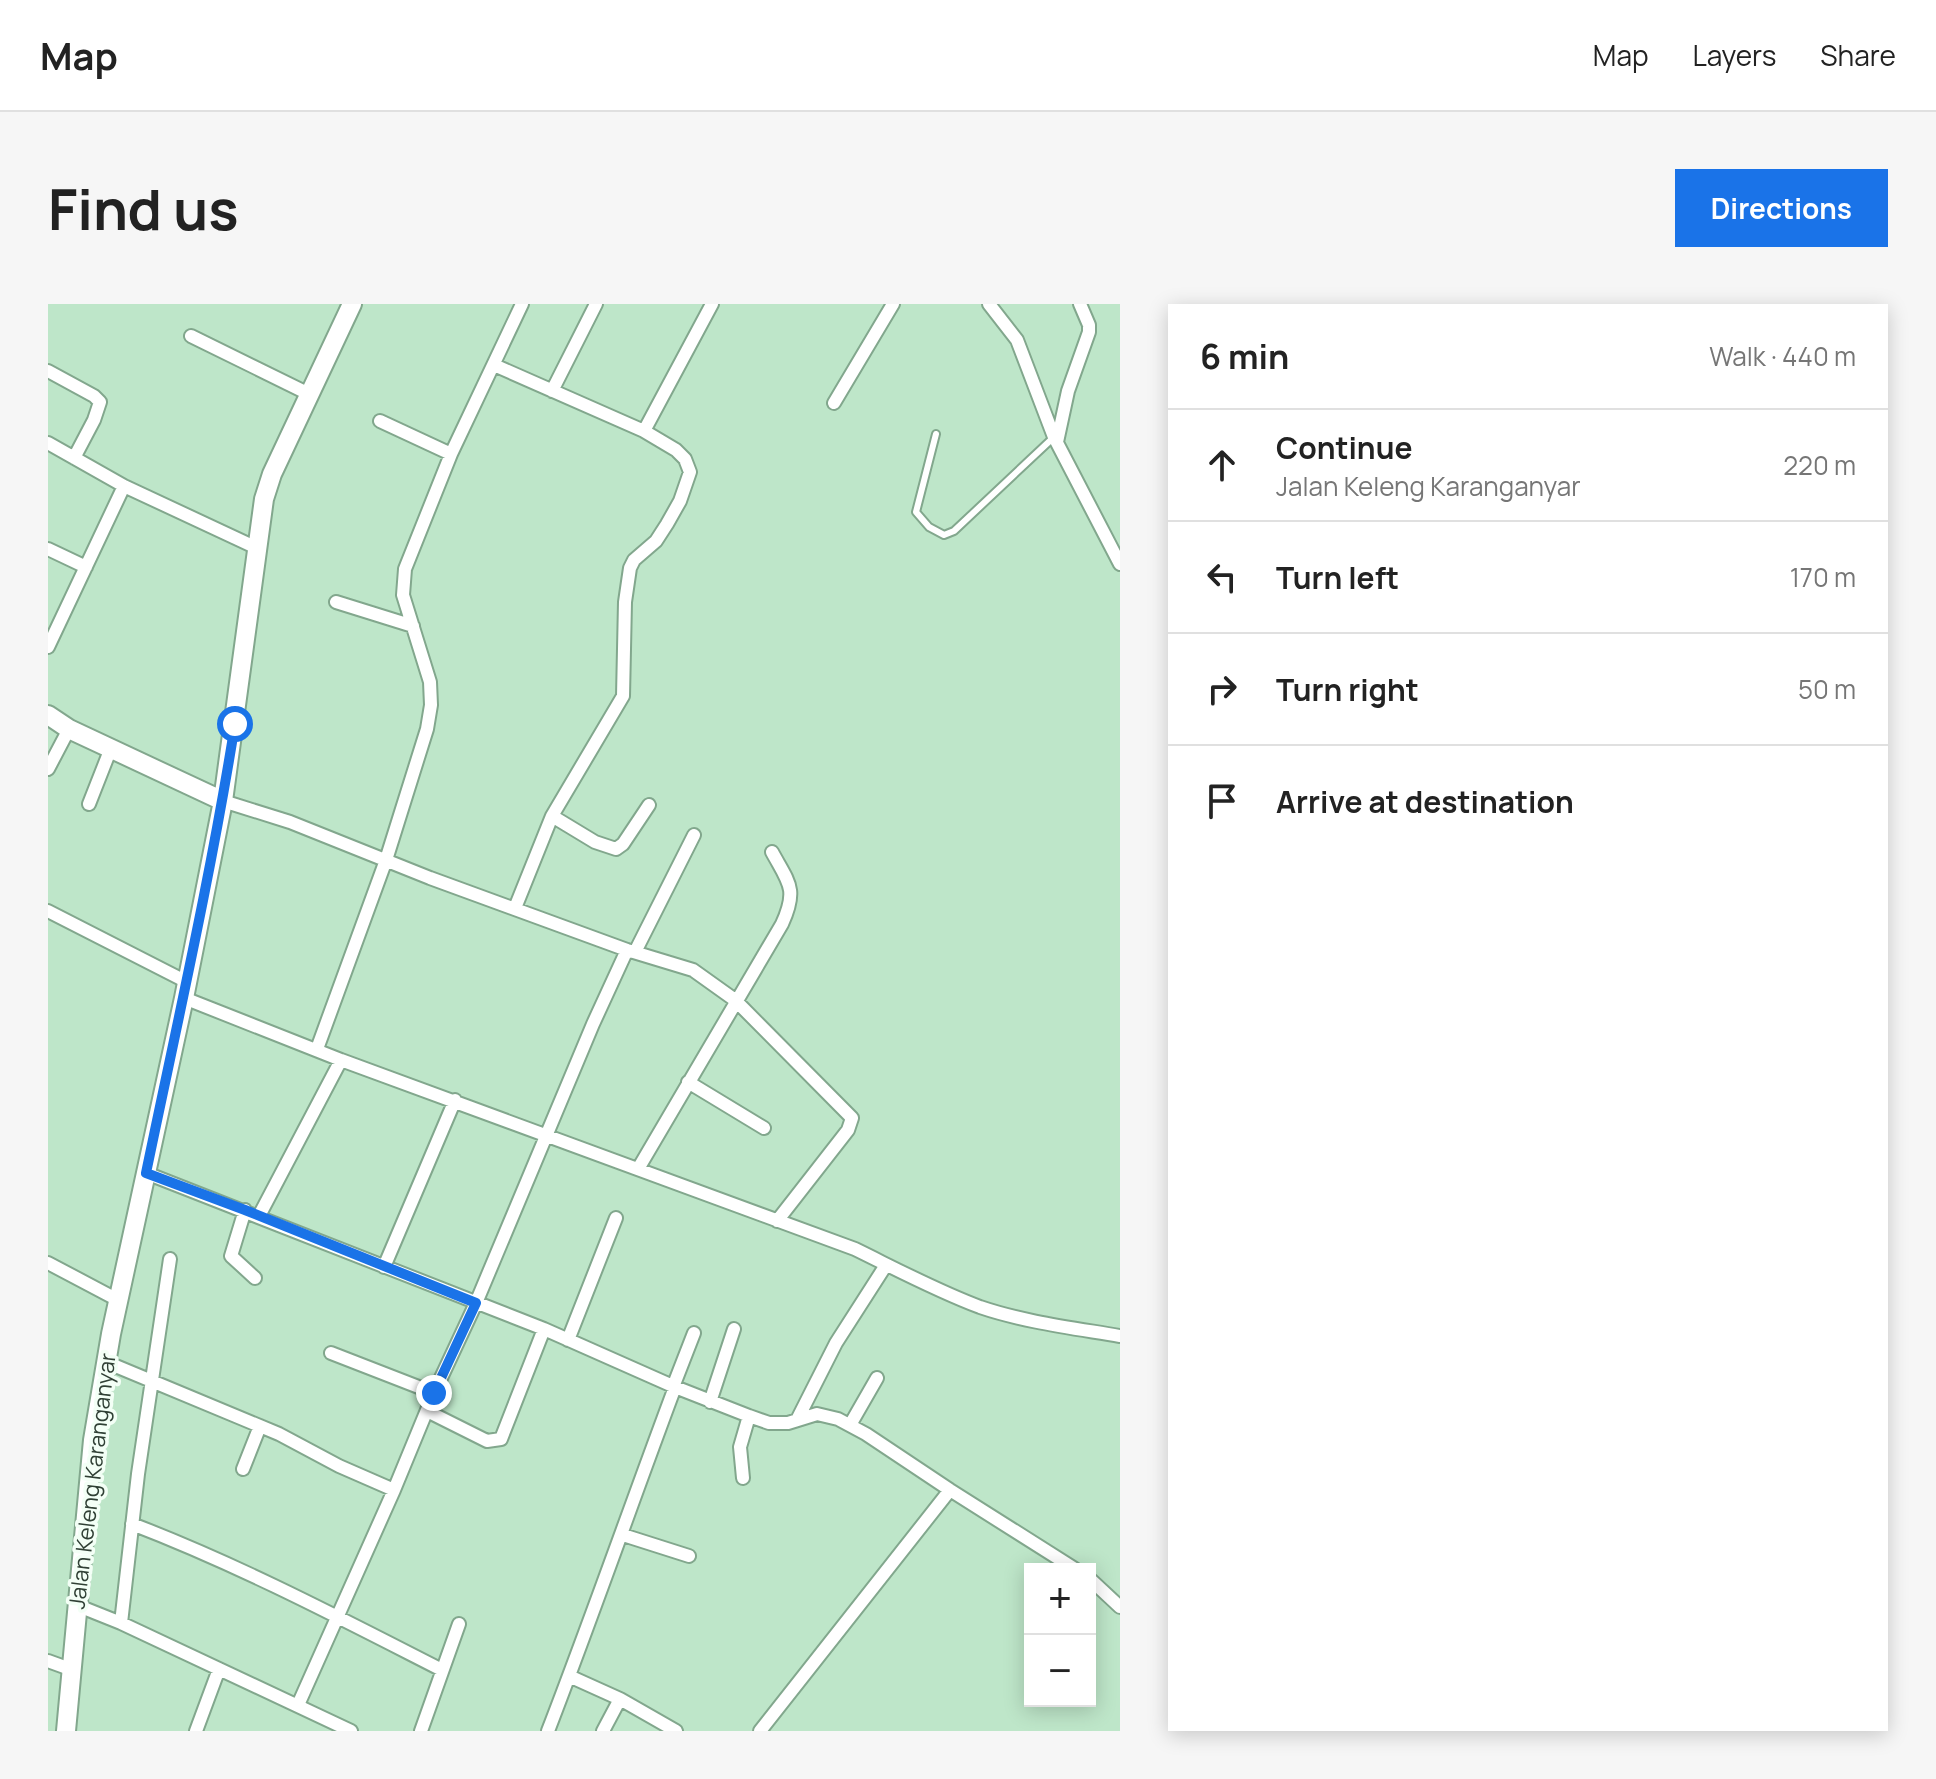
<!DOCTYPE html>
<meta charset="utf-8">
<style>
:root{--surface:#fff;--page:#f6f6f6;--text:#222;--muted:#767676;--line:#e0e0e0;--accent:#1a73e8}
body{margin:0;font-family:Manrope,sans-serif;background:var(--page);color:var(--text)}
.controls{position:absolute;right:24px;bottom:24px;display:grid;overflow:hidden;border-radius:0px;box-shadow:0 4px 20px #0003}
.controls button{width:72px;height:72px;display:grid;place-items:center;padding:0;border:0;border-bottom:2px solid var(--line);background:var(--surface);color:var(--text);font:40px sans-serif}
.stop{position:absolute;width:24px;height:24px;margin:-18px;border:6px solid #1a73e8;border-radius:50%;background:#fff}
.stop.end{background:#1a73e8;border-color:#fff;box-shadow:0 2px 8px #0008}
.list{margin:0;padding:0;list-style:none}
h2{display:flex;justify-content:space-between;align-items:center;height:104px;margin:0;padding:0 32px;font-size:34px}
h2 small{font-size:26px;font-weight:400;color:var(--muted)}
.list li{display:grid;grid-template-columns:52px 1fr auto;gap:24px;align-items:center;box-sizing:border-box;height:112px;padding:0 32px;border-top:2px solid var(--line)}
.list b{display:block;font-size:30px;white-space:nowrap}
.list p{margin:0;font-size:26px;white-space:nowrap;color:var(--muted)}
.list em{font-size:26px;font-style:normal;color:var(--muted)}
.icon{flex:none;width:44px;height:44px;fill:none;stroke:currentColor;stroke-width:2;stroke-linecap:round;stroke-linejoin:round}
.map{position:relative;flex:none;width:1072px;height:1427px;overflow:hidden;border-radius:0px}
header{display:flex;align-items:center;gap:48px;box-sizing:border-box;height:112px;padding:0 40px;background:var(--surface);border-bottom:2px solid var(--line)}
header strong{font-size:38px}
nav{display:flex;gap:44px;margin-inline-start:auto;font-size:28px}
.intro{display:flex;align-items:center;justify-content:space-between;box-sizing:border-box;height:192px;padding:0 48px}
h1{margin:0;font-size:56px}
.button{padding:20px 36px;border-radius:0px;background:var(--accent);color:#fff;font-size:28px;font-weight:700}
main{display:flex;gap:48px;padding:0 48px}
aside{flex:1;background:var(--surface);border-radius:0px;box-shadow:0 4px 20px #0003}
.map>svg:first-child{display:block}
</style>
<header>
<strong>Map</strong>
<nav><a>Map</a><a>Layers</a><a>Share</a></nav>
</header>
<div class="intro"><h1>Find us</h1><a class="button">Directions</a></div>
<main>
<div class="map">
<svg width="1072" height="1427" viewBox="0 0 1072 1427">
<rect width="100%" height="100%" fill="#bee6c9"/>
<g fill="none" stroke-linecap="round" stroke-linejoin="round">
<g stroke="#82a78d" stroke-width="10">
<path id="lane" d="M 888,130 L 868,208 L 881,223 L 896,231 L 906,227 L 1006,133"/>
</g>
<g stroke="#82a78d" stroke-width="16">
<path id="street" d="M 941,0 L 969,36 L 1006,133 L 1072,260
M 143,32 L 261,90
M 446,61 L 596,127 L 628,146 L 637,155 L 642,168 L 632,197 L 619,220 L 608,237 L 586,256 L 582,264 L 577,298 L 575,392 L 504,512 L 467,604
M 0,67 L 46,92 L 52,98 L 46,116 L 26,154
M 504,87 L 548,0
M 786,99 L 845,0
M 332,117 L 403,150
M 596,127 L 664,0
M 1009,138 L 1020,87 L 1041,28 L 1041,21 L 1032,0
M 0,139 L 76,182 L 209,244
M 0,245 L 38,263
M 288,298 L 365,322
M 0,343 L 76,182
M 0,465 L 21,425
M 175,497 L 242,518 L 382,574 L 579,646 L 645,666 L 687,696 L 804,814 L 800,826 L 729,917
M 41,500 L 63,444
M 504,512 L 547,538 L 568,545 L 575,540 L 601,501
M 0,607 L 139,678
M 587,648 L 646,531
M 136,694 L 293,756 L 807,945 C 848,965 889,987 932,1003 C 976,1018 1025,1024 1072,1032
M 269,745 L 338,556 L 379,425 L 383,401 L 382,378 L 355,291 L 357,265 L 403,150 L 474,0
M 640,778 L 716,824
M 590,865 L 734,620 C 750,585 741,579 724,548
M 98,869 L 496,1025 L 627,1083 L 701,1112 L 721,1119 L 740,1119 L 769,1110 L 790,1115 L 818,1130 L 902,1186 L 1027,1265
M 197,906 L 183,952 L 207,974
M 211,912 L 293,756
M 0,959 L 70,996
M 336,963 L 407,796
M 520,1036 L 568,914
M 283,1049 L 386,1089
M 58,1058 L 231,1130 L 291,1162 L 346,1186
M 625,1083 L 646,1029
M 662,1098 L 686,1025
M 379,1107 L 439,1137 L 453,1135 L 496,1025
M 750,1114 L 788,1039 L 838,961
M 802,1121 L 829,1074
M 195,1165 L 212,1122
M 695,1174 L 692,1143 L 701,1112
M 84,1220 C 191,1261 292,1314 394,1366
M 575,1231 L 641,1252
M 1042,1275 L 1072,1303
M 28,1301 L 73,1319 L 303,1427
M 73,1319 L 90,1170 L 122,955
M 0,1357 L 22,1365
M 521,1372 L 572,1395 L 628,1427
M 250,1401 L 346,1186 L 386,1089 L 428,999 L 545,720 L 579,646
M 148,1427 L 171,1365
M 373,1427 L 411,1320
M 500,1427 C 544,1313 584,1198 627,1083
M 555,1427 L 572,1395
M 712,1427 L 902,1186"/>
</g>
<g stroke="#82a78d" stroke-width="22">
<path id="secondary" d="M 0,411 L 21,425 L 175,497
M 18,1427 L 45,1136 L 63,1030 L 136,694 L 175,497 L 216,195 L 224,170 L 304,0"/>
</g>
<use href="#lane" stroke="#fff" stroke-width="6"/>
<use href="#street" stroke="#fff" stroke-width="12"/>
<use href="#secondary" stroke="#fff" stroke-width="18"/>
</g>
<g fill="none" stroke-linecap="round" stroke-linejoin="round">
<path stroke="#1a73e8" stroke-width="10" d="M 187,420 C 163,571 129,720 98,869 L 197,906 L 428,999 L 386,1089"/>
</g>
<g text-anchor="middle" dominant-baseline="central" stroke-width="7" stroke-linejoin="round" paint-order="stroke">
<g font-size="22" fill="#304035" stroke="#f3fff6">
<text transform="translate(44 1177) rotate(-83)">Jalan Keleng Karanganyar</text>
</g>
</g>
</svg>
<div class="controls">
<button>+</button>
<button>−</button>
</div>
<div class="stop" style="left:187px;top:420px"></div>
<div class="stop end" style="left:386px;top:1089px"></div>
</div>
<aside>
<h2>6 min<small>Walk · 440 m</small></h2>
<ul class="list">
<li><svg class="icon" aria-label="ahead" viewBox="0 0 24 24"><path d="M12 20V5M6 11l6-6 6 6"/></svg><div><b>Continue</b><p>Jalan Keleng Karanganyar</p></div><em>220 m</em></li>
<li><svg class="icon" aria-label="left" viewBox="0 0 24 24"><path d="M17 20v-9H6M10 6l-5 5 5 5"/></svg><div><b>Turn left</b></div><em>170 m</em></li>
<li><svg class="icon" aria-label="right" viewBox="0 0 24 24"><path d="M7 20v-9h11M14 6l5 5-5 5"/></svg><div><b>Turn right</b></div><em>50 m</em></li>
<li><svg class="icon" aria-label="arrive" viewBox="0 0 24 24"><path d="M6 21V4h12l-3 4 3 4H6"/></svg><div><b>Arrive at destination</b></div></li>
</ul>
</aside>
</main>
